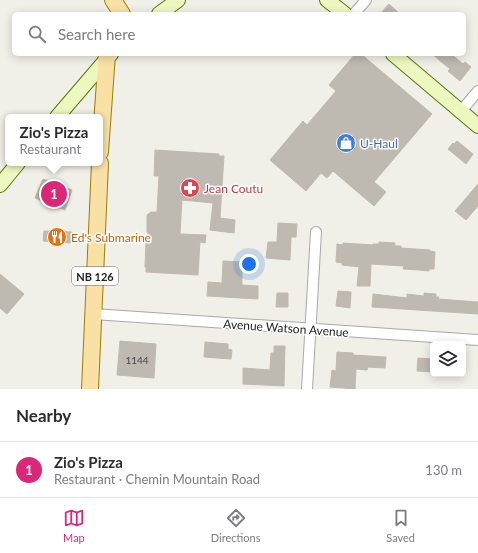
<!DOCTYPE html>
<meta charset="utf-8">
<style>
:root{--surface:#fff;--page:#f7f7f7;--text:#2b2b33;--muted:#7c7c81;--line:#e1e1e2;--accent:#db2777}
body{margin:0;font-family:Lato,sans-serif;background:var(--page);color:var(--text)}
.controls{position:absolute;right:12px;bottom:12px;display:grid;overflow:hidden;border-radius:6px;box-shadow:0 2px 10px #0003}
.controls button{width:36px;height:36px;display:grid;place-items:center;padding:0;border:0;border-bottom:1px solid var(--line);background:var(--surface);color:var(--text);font:20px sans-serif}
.you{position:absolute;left:249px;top:264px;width:14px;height:14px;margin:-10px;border:3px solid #fff;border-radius:50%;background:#1a73e8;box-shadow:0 0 0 6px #1a73e833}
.badge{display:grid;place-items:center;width:26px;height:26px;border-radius:50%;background:var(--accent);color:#fff;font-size:13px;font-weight:700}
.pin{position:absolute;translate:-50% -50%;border:2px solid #fff;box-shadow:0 1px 4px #0006}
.popup{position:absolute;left:5px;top:114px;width:98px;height:52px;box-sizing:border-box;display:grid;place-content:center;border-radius:6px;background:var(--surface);filter:drop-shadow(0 1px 3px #0005);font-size:13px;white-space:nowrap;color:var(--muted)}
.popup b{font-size:15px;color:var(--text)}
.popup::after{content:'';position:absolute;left:50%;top:100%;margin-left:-8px;border:8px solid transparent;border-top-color:var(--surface)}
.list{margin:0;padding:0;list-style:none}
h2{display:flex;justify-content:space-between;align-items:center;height:52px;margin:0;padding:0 16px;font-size:17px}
h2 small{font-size:13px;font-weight:400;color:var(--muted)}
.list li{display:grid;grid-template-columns:26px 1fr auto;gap:12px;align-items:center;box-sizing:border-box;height:56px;padding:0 16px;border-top:1px solid var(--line)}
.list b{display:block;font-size:15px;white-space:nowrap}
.list p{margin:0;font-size:13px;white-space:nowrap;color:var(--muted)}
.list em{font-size:13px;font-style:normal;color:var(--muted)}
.icon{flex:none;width:22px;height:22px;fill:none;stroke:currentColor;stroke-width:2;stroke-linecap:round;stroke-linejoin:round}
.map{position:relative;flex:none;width:478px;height:389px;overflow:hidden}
.search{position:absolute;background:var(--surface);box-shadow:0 2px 10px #0003;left:12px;right:12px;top:12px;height:44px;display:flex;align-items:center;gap:10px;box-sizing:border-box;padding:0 14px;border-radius:6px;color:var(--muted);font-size:15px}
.sheet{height:108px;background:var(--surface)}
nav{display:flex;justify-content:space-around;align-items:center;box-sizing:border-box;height:56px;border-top:1px solid var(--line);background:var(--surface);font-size:11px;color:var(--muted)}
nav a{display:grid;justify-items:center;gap:2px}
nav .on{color:var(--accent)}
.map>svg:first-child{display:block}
</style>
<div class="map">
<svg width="478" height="389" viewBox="0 0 478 389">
<rect width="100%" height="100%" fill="#f1f0e8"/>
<path fill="#beb9b1" stroke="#c2b9ab" d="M 389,4 L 400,14 L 380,14 Z
M 355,54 L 361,54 L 432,114 L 374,182 L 386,192 L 374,206 L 333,171 L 327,178 L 321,173 L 306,191 L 270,160 L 303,121 L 307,125 L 336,91 L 329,85 Z
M 432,54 L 451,54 L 463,64 L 465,62 L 471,67 L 460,81 L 448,71 L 450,69 Z
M 457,141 L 473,154 L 466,164 L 448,149 L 453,143 L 454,144 Z
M 155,150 L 219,154 L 219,156 L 224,156 L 220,218 L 235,220 L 234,233 L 210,230 L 213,203 L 182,200 L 180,234 L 206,235 L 205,243 L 200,242 L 198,275 L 146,272 L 146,268 L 145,267 L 146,241 L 151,237 L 147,232 L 147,215 L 151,212 L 157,212 L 159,176 L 154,176 Z
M 43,179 L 72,190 L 65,210 L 35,198 Z
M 478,184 L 478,206 L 466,220 L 455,211 Z
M 278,223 L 297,224 L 296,237 L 291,237 L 290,260 L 266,258 L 268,242 L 277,242 Z
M 44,231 L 72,232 L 71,243 L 43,241 Z
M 379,242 L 395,243 L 395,246 L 401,246 L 401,248 L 430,250 L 430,251 L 435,252 L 434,269 L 429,269 L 429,271 L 419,270 L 403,269 L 404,266 L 371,264 L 370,286 L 357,286 L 359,267 L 342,265 L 342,263 L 336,262 L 337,244 L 343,245 L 343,243 L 373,245 L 373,244 L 379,244 Z
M 223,261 L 242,262 L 242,285 L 258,286 L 258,299 L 207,296 L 208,282 L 222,283 Z
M 0,274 L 24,294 L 7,314 L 0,308 Z
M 338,291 L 351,292 L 350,308 L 336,306 Z
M 277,293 L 288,293 L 288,307 L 276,307 Z
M 424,293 L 436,294 L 436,297 L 439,297 L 438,299 L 478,302 L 478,314 L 372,307 L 373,294 L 407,298 L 407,294 L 424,296 Z
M 120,341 L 156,344 L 154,378 L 117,375 Z
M 205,342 L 228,344 L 228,349 L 232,350 L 231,359 L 204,357 Z
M 274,346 L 285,346 L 284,386 L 243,384 L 243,368 L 270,370 L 271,353 L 274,353 Z
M 337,352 L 353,353 L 353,355 L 386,357 L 385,368 L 368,367 L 367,370 L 356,369 L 355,389 L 330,387 L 332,370 L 336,371 Z
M 418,358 L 433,359 L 433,372 L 417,371 Z"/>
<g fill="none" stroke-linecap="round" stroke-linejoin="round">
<g stroke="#a8a8a8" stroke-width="12">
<path id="street" d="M 354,14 L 366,0
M 461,111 L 478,91
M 93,314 L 478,340
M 307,389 L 316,232"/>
</g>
<g stroke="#5b7709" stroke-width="16">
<path id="secondary" d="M 327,0 L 345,14
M 159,14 L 178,0
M 393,54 L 478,126
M 57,117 L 111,54
M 0,185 L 18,163"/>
</g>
<g stroke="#987e06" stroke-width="18">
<path id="primary" d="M 113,0 L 122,14
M 100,152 L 107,54
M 90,389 L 100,163"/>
</g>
<use href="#street" stroke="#fff" stroke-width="10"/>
<use href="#secondary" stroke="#ecf8c0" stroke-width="14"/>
<use href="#primary" stroke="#f9e1a6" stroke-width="16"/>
</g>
<defs>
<g id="shop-disc" transform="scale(1)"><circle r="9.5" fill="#3f7fe0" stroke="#fff"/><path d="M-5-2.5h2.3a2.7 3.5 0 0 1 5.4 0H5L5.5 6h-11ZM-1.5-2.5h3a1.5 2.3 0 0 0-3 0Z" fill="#fff"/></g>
<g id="pharmacy-disc" transform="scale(1)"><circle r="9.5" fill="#e0444e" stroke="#fff"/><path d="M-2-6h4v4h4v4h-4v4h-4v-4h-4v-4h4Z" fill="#fff"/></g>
<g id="restaurant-disc" transform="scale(1)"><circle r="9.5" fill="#e8710a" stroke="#fff"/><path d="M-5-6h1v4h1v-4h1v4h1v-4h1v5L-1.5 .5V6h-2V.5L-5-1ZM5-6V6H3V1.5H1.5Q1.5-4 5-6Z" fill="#fff"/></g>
</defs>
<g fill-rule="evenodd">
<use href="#shop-disc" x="346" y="143"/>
<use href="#pharmacy-disc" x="190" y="188"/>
<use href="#restaurant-disc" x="57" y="237"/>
</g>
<g text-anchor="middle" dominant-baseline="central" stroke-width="3" stroke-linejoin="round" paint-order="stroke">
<g font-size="10" fill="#484745">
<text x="137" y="360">1144</text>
</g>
<rect fill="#fff" stroke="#646464" stroke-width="1" x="72" y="267" width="46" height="18" rx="3"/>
<g font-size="11" font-weight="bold" fill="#212121">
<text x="95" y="276">NB 126</text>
</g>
<g font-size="12" fill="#366cbe" stroke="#fff" text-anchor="start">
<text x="360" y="143">U-Haul</text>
</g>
<g font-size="12" fill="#be3a42" stroke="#fff" text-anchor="start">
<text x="204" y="188">Jean Coutu</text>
</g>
<g font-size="12" fill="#c56008" stroke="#fff" text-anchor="start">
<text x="71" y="237">Ed's Submarine</text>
</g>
<g font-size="12" fill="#212121" stroke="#fff">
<text transform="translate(286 328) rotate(4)">Avenue Watson Avenue</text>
</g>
</g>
</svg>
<div class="controls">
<button><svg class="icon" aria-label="layers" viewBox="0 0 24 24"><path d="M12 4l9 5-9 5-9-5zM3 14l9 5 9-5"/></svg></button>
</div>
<div class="you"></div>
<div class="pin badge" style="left:54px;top:194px">1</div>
<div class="popup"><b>Zio's Pizza</b>Restaurant</div>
<div class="search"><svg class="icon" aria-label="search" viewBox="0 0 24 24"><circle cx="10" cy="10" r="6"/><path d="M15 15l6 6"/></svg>Search here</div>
</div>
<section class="sheet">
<h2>Nearby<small></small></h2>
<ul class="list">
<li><span class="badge">1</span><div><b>Zio's Pizza</b><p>Restaurant · Chemin Mountain Road</p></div><em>130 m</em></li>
</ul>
</section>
<nav>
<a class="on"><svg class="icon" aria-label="map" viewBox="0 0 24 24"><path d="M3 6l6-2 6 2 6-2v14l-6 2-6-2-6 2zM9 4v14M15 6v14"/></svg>Map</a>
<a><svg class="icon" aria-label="directions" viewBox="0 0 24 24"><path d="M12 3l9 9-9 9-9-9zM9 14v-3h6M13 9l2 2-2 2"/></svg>Directions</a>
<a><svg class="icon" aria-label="saved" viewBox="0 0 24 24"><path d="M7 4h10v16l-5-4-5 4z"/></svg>Saved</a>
</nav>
